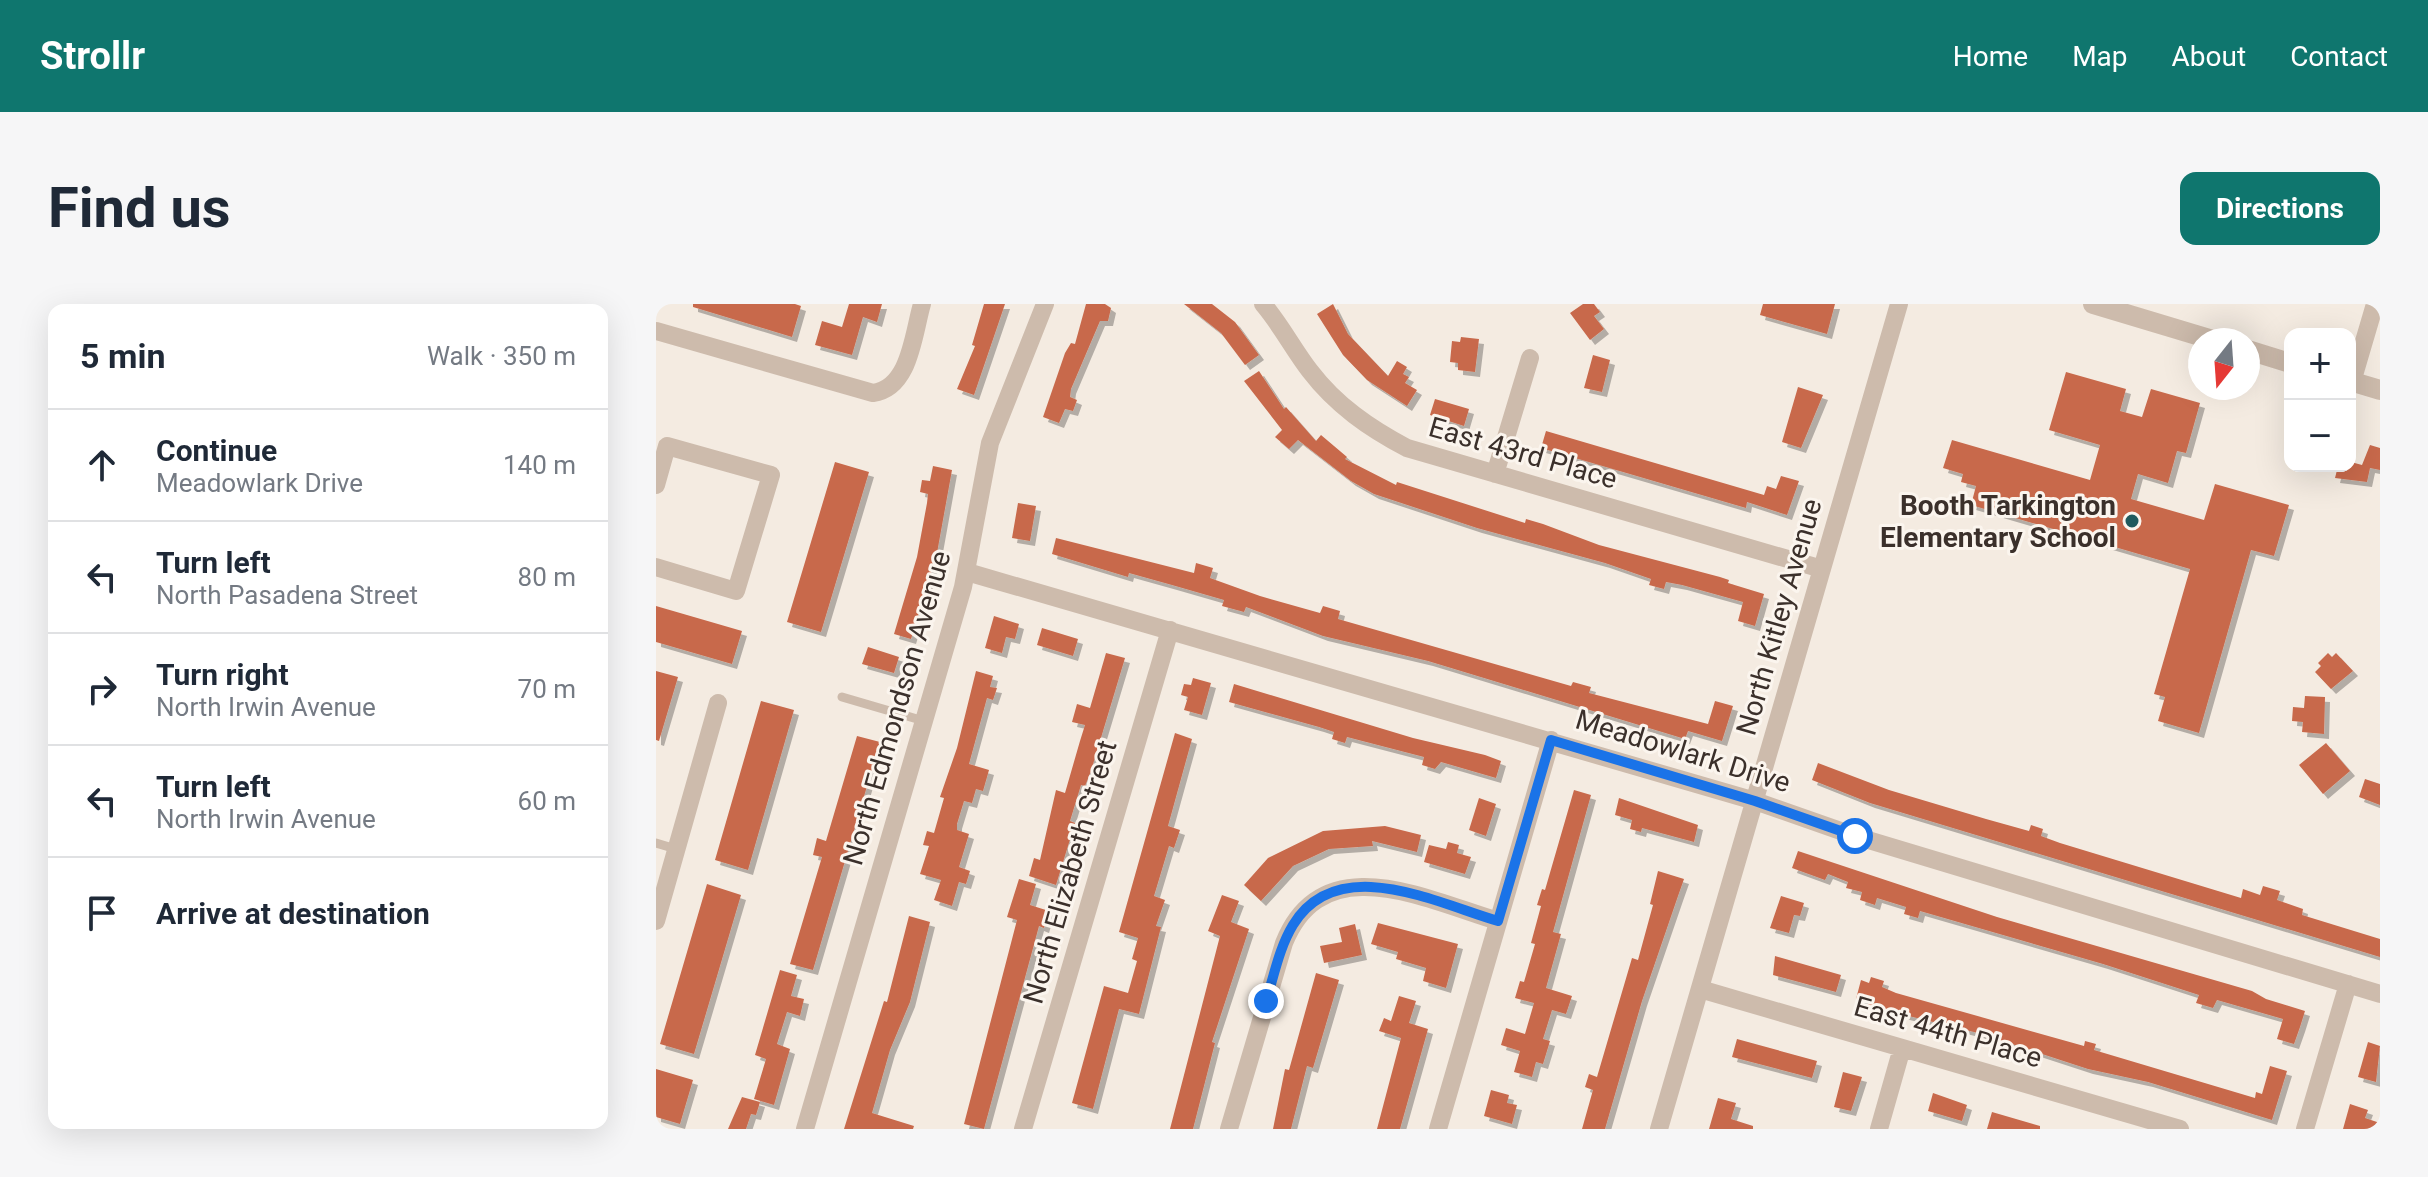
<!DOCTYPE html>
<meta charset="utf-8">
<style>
:root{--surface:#fff;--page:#f6f6f7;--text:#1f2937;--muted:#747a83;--line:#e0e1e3;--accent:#0f766e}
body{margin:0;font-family:Roboto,sans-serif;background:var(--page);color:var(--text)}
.controls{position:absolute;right:24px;top:24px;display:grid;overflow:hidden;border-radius:16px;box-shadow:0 8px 32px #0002}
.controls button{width:72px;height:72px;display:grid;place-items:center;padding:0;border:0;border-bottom:2px solid var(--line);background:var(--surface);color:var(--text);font:40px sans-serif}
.compass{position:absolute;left:1532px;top:24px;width:72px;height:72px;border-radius:50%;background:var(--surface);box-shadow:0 8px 32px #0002;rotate:197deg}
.stop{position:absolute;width:24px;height:24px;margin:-18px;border:6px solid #1a73e8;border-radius:50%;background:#fff}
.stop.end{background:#1a73e8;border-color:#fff;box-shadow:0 2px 8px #0008}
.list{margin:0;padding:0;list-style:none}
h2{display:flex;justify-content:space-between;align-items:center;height:104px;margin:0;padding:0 32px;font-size:34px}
h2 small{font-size:26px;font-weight:400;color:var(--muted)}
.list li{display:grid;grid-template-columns:52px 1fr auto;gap:24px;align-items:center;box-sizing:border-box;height:112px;padding:0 32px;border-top:2px solid var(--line)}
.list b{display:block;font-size:30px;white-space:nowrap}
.list p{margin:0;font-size:26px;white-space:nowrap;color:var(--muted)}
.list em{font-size:26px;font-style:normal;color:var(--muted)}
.icon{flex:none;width:44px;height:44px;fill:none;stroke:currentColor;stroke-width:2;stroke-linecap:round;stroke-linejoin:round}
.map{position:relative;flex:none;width:1724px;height:825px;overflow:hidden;border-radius:16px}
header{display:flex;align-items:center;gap:48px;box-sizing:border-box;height:112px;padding:0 40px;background:var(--accent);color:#fff}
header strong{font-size:38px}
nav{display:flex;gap:44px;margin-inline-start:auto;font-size:28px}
.intro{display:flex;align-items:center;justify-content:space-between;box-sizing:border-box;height:192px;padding:0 48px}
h1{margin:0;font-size:56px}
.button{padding:20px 36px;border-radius:16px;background:var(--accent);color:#fff;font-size:28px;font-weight:700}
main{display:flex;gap:48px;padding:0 48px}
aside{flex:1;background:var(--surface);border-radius:16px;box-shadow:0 8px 32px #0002}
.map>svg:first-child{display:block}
</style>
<header>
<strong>Strollr</strong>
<nav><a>Home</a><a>Map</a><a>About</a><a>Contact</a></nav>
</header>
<div class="intro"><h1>Find us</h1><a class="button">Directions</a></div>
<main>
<aside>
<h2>5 min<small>Walk · 350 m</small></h2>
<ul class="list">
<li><svg class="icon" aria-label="ahead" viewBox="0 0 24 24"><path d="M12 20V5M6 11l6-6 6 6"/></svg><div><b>Continue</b><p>Meadowlark Drive</p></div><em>140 m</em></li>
<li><svg class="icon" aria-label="left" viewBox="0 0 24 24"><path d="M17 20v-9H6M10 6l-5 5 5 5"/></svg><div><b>Turn left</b><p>North Pasadena Street</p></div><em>80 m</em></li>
<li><svg class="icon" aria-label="right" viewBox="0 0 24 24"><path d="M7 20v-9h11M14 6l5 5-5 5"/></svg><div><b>Turn right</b><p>North Irwin Avenue</p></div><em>70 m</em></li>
<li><svg class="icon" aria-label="left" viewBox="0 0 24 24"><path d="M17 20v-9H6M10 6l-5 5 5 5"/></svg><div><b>Turn left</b><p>North Irwin Avenue</p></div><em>60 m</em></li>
<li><svg class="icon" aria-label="arrive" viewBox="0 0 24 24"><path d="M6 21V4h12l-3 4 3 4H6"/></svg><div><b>Arrive at destination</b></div></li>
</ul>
</aside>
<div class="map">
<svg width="1724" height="825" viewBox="0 0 1724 825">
<defs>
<filter id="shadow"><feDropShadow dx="5" dy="5" stdDeviation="0" flood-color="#0004"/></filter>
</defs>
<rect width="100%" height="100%" fill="#f4ebe1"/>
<path fill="#c8694b" filter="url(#shadow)" d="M 37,0 L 139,0 L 145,2 L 136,33 L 37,3 Z
M 193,0 L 226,0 L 221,18 L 207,13 L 196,51 L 159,41 L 166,17 L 186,23 Z
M 328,0 L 349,0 L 318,91 L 301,85 L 319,42 L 316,41 Z
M 430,0 L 449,0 L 455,4 L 452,17 L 444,17 L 415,85 L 414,93 L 421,96 L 417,107 L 409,105 L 403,119 L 387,113 L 409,49 L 415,39 L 419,40 Z
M 528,0 L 556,0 L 579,18 L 603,51 L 589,61 L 565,29 Z
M 677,0 L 692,30 L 732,72 L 741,57 L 751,63 L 747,70 L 753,73 L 749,79 L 761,86 L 751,102 L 711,76 L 687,51 L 661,10 Z
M 927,0 L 938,0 L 944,8 L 938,12 L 948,25 L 934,36 L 914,9 Z
M 1107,0 L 1179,0 L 1171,30 L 1104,11 Z
M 805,33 L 823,35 L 819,68 L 802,66 L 802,59 L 794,58 L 796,37 L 804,38 Z
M 937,51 L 954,56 L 946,88 L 928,84 Z
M 603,67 L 628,105 L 630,103 L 660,137 L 665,131 L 691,153 L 689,155 L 740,181 L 741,178 L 869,219 L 870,215 L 887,220 L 943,241 L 1064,273 L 1073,276 L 1072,279 L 1108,290 L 1099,322 L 1082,317 L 1087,298 L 1026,281 L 1010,278 L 1008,285 L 993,281 L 995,275 L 949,259 L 821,224 L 718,190 L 695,177 L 642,136 L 633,145 L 619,133 L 626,126 L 588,77 Z
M 1410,68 L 1470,85 L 1464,107 L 1486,113 L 1495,85 L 1544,99 L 1530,149 L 1521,147 L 1512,179 L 1482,170 L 1475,195 L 1548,216 L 1559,180 L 1633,201 L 1618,252 L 1595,246 L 1543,429 L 1502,417 L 1509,393 L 1498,390 L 1534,265 L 1315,201 L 1320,182 L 1305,178 L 1307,170 L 1287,164 L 1296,136 L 1434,176 L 1444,141 L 1393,126 Z
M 1142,83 L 1167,91 L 1145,144 L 1126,138 Z
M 779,95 L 813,105 L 808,122 L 774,111 Z
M 890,127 L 1108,191 L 1111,182 L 1120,185 L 1125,172 L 1143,177 L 1131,211 L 1091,198 L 1090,204 L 885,144 Z
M 1714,141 L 1724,144 L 1724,166 L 1714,164 L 1711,178 L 1679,174 L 1682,162 L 1694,162 L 1695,158 L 1706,161 Z
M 179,158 L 213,168 L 165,328 L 131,318 Z
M 277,162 L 296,166 L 281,249 L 255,335 L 238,330 L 261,253 L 271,199 L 272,190 L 264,188 L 266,176 L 274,177 Z
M 362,199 L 380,202 L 374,237 L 356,234 Z
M 400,234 L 538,269 L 540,259 L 557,264 L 554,274 L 604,292 L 664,309 L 667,302 L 684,307 L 682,315 L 915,382 L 917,378 L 935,383 L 933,389 L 1052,420 L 1059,397 L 1077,402 L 1066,437 L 1032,427 L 1029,435 L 772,357 L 667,332 L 590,303 L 588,308 L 566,302 L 568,296 L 516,281 L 473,269 L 472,273 L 396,250 Z
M 0,302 L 86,327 L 76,360 L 0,338 Z
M 338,312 L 363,320 L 359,335 L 350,333 L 346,349 L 329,344 Z
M 386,324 L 422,335 L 417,352 L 381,341 Z
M 212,343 L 243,353 L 238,369 L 206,360 Z
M 450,349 L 469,354 L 435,467 L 429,482 L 425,481 L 414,517 L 419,519 L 400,581 L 373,572 L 378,554 L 384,556 L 400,486 L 409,489 L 424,437 L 429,421 L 416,418 L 421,400 L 434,404 Z
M 1672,349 L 1676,353 L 1680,349 L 1697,367 L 1675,385 L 1659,368 L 1665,362 L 1662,359 Z
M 0,367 L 22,373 L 3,437 L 0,436 Z
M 320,367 L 337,372 L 334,383 L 341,384 L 337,396 L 331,394 L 313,460 L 333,466 L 327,487 L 320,485 L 316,499 L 308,497 L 301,520 L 301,526 L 313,530 L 303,563 L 314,567 L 310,580 L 303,578 L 296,602 L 278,596 L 285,576 L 264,570 L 273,542 L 267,541 L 271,527 L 278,529 L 288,494 L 284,493 L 301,444 Z
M 537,374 L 555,379 L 546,411 L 528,406 L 532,393 L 525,391 L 528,380 L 535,381 Z
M 578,380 L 757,434 L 829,451 L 845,457 L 840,474 L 785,458 L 779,465 L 766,461 L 768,453 L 691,433 L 689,439 L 676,435 L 678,428 L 663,423 L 573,398 Z
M 1649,392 L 1669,393 L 1668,430 L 1646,428 L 1647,418 L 1636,417 L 1637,403 L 1648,404 Z
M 105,397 L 138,406 L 92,566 L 59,556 Z
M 519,429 L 536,435 L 512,522 L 524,526 L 518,544 L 513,542 L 498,592 L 509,596 L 500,622 L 505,623 L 483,710 L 463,705 L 437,805 L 416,799 L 448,682 L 472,689 L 481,657 L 476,655 L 482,634 L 463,628 Z
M 201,432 L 224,438 L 157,666 L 134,660 L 166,553 L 157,551 L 161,534 L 170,537 Z
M 1670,439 L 1694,467 L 1667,490 L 1643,461 Z
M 1162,459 L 1233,486 L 1330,515 L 1373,527 L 1375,521 L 1387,525 L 1385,532 L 1404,539 L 1585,594 L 1587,585 L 1604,591 L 1607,582 L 1624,587 L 1621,596 L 1647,605 L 1646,611 L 1724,635 L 1724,653 L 1214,499 L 1156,476 Z
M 1709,475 L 1724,480 L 1724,501 L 1703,493 Z
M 918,486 L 935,491 L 897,628 L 905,630 L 890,684 L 916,692 L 910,710 L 896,706 L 887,735 L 894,737 L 887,760 L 880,758 L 876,773 L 858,768 L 864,747 L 845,741 L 850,724 L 869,730 L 878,699 L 859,694 L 864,677 L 868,678 L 879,640 L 875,639 L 885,602 L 881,601 L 886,585 L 889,586 Z
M 823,494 L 840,500 L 830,532 L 813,526 Z
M 963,494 L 1042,521 L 1038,538 L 986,524 L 985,528 L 974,525 L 976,516 L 959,511 Z
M 729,522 L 765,531 L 761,548 L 716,537 L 717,542 L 673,545 L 637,562 L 605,597 L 588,581 L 612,554 L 667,527 Z
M 792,538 L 803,541 L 801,549 L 815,553 L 809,570 L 768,558 L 773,541 L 790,545 Z
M 1142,547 L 1341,613 L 1596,687 L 1610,695 L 1649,707 L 1644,723 L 1638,740 L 1621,735 L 1627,715 L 1561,696 L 1557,704 L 1540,699 L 1543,691 L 1447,660 L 1264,607 L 1262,614 L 1248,610 L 1250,603 L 1221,594 L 1219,601 L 1204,596 L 1206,588 L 1190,584 L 1192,578 L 1172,570 L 1169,576 L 1136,564 Z
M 1002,567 L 1028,575 L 1022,592 L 986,697 L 949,825 L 926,825 L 937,786 L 929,783 L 933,770 L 941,773 L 976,654 L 982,656 L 997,601 L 994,600 Z
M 363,575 L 380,580 L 374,601 L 393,607 L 388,624 L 383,622 L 328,825 L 308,820 L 361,616 L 351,613 Z
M 51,580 L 85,591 L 38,750 L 4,740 Z
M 566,591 L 583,597 L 575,618 L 593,625 L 556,738 L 559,739 L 537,825 L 514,825 L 564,632 L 552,627 Z
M 1125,592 L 1148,599 L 1144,612 L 1138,611 L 1133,629 L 1114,624 Z
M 253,612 L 274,618 L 254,698 L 234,746 L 216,809 L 258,822 L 257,825 L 188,825 L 228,697 L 231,698 Z
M 722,619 L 802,640 L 790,684 L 767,677 L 770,664 L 740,655 L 742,648 L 715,640 Z
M 699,620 L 706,651 L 668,659 L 664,642 L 686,638 L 683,624 Z
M 1119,652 L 1185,671 L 1180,688 L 1117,671 Z
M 124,666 L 141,671 L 135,692 L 148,695 L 144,712 L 131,708 L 121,740 L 134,745 L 118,801 L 98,795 L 110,755 L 99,751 Z
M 660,669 L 683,676 L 657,764 L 651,762 L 635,825 L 617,825 L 629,765 L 633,766 Z
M 1215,673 L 1228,677 L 1226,683 L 1240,689 L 1428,742 L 1429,737 L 1440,740 L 1438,746 L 1599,794 L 1600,788 L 1606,790 L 1614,762 L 1631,767 L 1616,816 L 1492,778 L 1432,765 L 1322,729 L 1212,702 L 1213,699 L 1200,695 L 1205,676 L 1213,679 Z
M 743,692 L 760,697 L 753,719 L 772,725 L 744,825 L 721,825 L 745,734 L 723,727 L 728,714 L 735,717 Z
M 1081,735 L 1161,757 L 1156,774 L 1076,753 Z
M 1712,738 L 1724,742 L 1720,778 L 1702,773 Z
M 0,765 L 37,776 L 24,820 L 0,813 Z
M 1187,768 L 1206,773 L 1195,807 L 1178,803 Z
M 835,786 L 853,791 L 851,799 L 861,801 L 856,820 L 828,812 Z
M 1277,789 L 1311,801 L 1306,817 L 1272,807 Z
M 86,793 L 104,798 L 100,811 L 95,810 L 90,825 L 72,825 Z
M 1062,794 L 1080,799 L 1075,815 L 1097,822 L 1097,825 L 1053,825 Z
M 1694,800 L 1712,806 L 1709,814 L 1724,819 L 1724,825 L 1687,825 Z
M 1336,808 L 1384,822 L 1384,825 L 1331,825 Z"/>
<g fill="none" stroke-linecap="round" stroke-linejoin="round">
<path stroke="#cdbbac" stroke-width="9" d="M 186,393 L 268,417
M 0,539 L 20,545"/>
<path stroke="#cdbbac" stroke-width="18" d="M 607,0 C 625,21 637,45 654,67 C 680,101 713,124 751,144 L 1166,265
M 0,27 L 217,89 C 254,84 257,31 266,0
M 1696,78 L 1719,0
M 839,170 L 874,54
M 0,181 L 11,142 L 115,171 L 80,287 L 0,263
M 311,268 L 1099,497 L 1199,532 L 1724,690
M 0,617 L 62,399
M 1044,685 L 1524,825
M 149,825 L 307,283 L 334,139 L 389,0
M 367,825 L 514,326
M 573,825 L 628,639 C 667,542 771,596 842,617
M 782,825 L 895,436
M 1003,825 L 1243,0
M 1223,825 L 1246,744
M 1649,825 L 1692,680"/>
<path stroke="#cdbbac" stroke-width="20" d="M 1437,0 L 1557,36
M 1592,46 L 1634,59
M 1694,77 L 1724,86"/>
</g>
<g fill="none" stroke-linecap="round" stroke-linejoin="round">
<path stroke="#1a73e8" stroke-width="10" d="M 610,697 C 618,672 623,644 637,621 C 682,548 780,599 842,617 L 895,436 L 1099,497 L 1199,532"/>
</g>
<circle fill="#1f5a5e" stroke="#fbf5ee" stroke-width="3" cx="1476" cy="217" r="8"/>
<g text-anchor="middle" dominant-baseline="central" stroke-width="6" stroke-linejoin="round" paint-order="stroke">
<g font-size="28" fill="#3b302b" stroke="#fbf5ee">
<text transform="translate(867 149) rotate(16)">East 43rd Place</text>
<text transform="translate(1123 313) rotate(-74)">North Kitley Avenue</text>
<text transform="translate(241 404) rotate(-74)">North Edmondson Avenue</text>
<text transform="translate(1027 447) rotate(17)">Meadowlark Drive</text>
<text transform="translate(414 568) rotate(-74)">North Elizabeth Street</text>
<text transform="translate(1292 728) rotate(16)">East 44th Place</text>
</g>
<g font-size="28" font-weight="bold" fill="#3b302b" stroke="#fbf5ee" text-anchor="end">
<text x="1460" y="201">Booth Tarkington<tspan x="1460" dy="32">Elementary School</tspan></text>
</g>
</g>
</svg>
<div class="controls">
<button>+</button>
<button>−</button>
</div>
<svg class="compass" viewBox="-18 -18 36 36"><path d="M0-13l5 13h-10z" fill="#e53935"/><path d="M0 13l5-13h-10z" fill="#747a83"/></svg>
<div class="stop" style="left:1199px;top:532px"></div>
<div class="stop end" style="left:610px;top:697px"></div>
</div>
</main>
